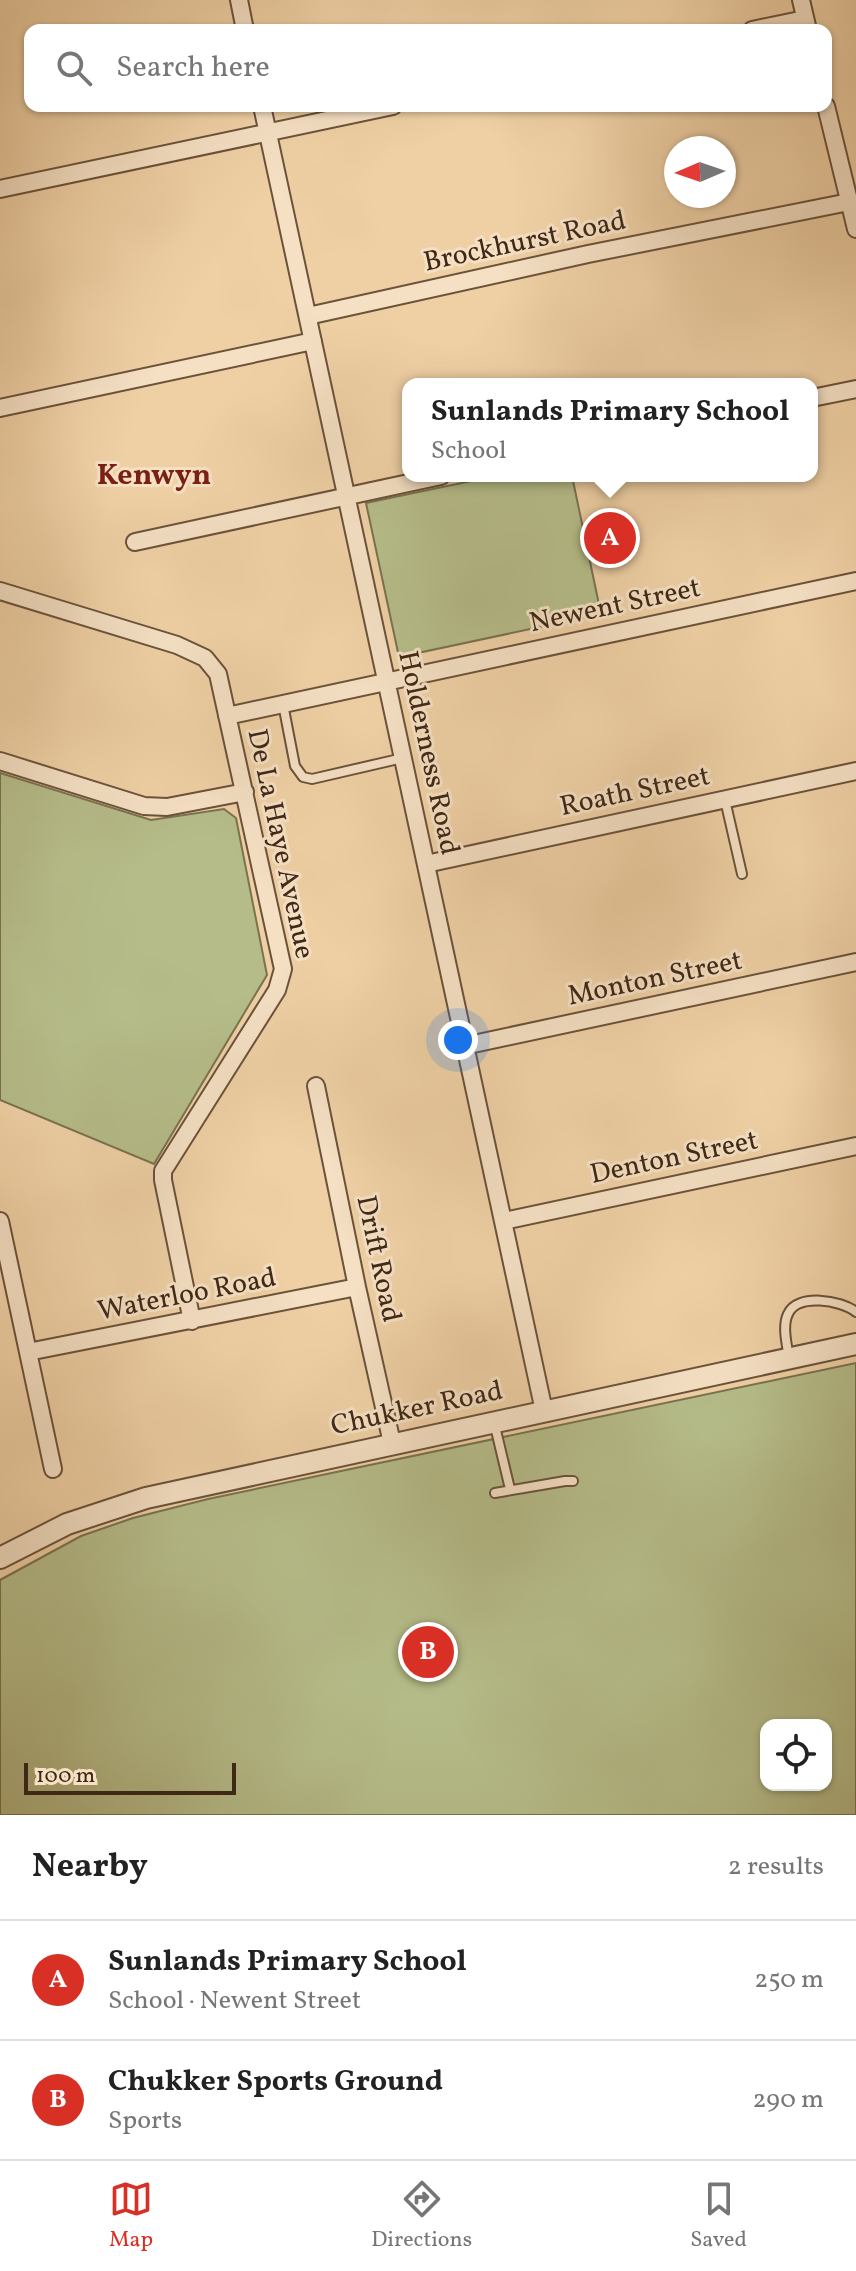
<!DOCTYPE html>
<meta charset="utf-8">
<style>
:root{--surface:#fff;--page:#f2f2f2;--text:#222;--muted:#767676;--line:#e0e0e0;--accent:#d93025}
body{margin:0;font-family:Vollkorn,serif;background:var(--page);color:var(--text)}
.controls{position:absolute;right:24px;bottom:24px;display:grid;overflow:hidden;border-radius:16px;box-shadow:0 2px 6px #0004}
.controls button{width:72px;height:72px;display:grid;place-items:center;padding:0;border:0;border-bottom:2px solid var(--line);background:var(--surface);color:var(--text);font:40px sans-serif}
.compass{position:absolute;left:664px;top:136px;width:72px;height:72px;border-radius:50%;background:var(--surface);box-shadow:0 2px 6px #0004;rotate:268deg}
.scale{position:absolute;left:24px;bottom:20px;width:212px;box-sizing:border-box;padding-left:8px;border:4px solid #3f2816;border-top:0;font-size:22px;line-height:28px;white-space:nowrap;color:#3f2816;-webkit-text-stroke:6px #f5e0c4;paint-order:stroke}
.you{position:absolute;left:458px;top:1040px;width:28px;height:28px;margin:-20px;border:6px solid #fff;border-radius:50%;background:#1a73e8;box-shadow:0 0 0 12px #1a73e833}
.badge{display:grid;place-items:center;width:52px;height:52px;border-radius:50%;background:var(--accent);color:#fff;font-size:26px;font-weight:700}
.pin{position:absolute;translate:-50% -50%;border:4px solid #fff;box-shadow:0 2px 8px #0006}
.popup{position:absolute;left:402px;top:378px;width:416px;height:104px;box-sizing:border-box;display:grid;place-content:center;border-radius:16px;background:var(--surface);filter:drop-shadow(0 2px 6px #0005);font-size:26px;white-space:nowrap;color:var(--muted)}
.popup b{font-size:30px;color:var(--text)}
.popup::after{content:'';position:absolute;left:50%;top:100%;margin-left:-16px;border:16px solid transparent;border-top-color:var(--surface)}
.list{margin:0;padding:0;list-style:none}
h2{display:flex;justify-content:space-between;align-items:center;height:104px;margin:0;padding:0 32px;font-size:34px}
h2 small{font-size:26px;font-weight:400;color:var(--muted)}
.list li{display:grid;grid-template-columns:52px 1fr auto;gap:24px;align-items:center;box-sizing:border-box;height:120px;padding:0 32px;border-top:2px solid var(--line)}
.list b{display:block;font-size:30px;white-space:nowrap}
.list p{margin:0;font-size:26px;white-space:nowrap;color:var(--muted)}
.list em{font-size:26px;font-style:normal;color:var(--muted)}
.icon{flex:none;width:44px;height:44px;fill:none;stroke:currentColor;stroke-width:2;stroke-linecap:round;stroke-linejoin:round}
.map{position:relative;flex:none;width:856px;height:1815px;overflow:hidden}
.search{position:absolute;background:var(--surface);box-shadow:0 2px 6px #0004;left:24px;right:24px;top:24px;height:88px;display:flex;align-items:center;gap:20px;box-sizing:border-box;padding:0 28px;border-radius:16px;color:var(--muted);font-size:30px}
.sheet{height:344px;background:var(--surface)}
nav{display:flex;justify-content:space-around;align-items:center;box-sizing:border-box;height:112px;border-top:2px solid var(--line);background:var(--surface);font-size:22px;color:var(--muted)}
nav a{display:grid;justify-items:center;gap:4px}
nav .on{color:var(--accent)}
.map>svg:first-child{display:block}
</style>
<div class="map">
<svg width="856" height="1815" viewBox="0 0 856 1815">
<rect width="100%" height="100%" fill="#efd0a5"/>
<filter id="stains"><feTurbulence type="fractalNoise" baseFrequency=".0025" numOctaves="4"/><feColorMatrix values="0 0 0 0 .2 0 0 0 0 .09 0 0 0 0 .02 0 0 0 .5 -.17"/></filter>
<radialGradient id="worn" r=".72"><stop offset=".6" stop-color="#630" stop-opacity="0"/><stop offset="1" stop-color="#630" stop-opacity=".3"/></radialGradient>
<path fill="#b5bc89" stroke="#7a7250" stroke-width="2" fill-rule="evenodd" d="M 495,476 L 572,476 L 601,614 L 399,657 L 366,503 Z
M 0,773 L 151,820 L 224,809 L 236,818 L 267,975 L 154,1164 L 0,1100 Z
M 856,1363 L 856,1815 L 0,1815 L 0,1580 L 81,1536 L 133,1518 L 208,1499 ZM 766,1725 L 826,1725 L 826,1785 L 766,1785 Z"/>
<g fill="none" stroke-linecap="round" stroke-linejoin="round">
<g stroke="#6b523a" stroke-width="12">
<path id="service" d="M 283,704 L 295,766 L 303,777 L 312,779 L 403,758
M 725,800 L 742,874
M 789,1358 C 787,1345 782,1326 788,1314 C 797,1293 841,1300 856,1312
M 494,1422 L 510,1489
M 495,1493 L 565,1481 L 573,1481"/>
</g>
<g stroke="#6b523a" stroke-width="20">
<path id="minor" d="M 239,0 L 245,30
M 801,0 L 808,30
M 752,30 L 805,19
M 262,106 L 544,1411
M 826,106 L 856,229
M 0,189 L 393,106
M 308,316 L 588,254 L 849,202
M 812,398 L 856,389
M 0,408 L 313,341
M 135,542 L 441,476
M 0,591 L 177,645 L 205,658 L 218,674 L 283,969 L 277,990 L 163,1171 L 163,1180 L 192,1321
M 227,716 L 856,581
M 0,761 L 144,806 L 167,807 L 245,792
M 426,864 L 856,771
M 464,1046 L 856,962
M 316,1086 L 357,1287 L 392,1443
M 0,1221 L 53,1469
M 504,1221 L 856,1146
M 28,1352 L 357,1287"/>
</g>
<g stroke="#6b523a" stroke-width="24">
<path id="tertiary" d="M 0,1558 L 67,1524 L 146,1498 L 856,1344"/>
</g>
<use href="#service" stroke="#f5e0c4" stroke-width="8"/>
<use href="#minor" stroke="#f5e0c4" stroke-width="16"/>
<use href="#tertiary" stroke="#f5e0c4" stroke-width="20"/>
</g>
<g text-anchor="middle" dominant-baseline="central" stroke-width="6" stroke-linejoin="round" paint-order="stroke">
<g font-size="28" fill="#3f2816" stroke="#f5e0c4">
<text transform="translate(525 242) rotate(-12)">Brockhurst Road</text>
<text transform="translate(615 606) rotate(-12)">Newent Street</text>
<text transform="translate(428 753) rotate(78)">Holderness Road</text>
<text transform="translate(635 792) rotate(-12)">Roath Street</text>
<text transform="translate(280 844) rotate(78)">De La Haye Avenue</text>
<text transform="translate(655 979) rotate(-12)">Monton Street</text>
<text transform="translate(674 1158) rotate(-12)">Denton Street</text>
<text transform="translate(378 1259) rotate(78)">Drift Road</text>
<text transform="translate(187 1295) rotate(-11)">Waterloo Road</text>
<text transform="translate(417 1409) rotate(-12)">Chukker Road</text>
</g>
<g font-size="30" font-weight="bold" fill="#7a1f14" stroke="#f5e0c4">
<text x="154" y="476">Kenwyn</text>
</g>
</g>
<rect width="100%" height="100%" filter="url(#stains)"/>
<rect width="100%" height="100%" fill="url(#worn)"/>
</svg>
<div class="controls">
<button><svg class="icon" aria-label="locate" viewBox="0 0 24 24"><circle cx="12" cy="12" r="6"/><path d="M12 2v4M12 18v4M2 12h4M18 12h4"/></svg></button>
</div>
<svg class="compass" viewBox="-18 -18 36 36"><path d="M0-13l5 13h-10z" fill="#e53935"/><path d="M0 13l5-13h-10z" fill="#767676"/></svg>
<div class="scale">100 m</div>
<div class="you"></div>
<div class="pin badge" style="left:610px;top:538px">A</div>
<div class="popup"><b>Sunlands Primary School</b>School</div>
<div class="pin badge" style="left:428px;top:1652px">B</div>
<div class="search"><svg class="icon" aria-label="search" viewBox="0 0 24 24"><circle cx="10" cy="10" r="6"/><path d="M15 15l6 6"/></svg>Search here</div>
</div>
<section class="sheet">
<h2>Nearby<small>2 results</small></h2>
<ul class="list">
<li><span class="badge">A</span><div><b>Sunlands Primary School</b><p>School · Newent Street</p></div><em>250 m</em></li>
<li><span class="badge">B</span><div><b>Chukker Sports Ground</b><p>Sports</p></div><em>290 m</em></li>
</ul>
</section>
<nav>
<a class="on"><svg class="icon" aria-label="map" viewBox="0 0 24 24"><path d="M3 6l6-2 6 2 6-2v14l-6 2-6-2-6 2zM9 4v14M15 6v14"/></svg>Map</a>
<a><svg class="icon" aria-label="directions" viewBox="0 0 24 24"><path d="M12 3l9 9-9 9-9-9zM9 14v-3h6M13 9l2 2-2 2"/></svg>Directions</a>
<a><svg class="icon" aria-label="saved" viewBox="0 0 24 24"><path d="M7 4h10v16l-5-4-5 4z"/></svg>Saved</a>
</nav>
